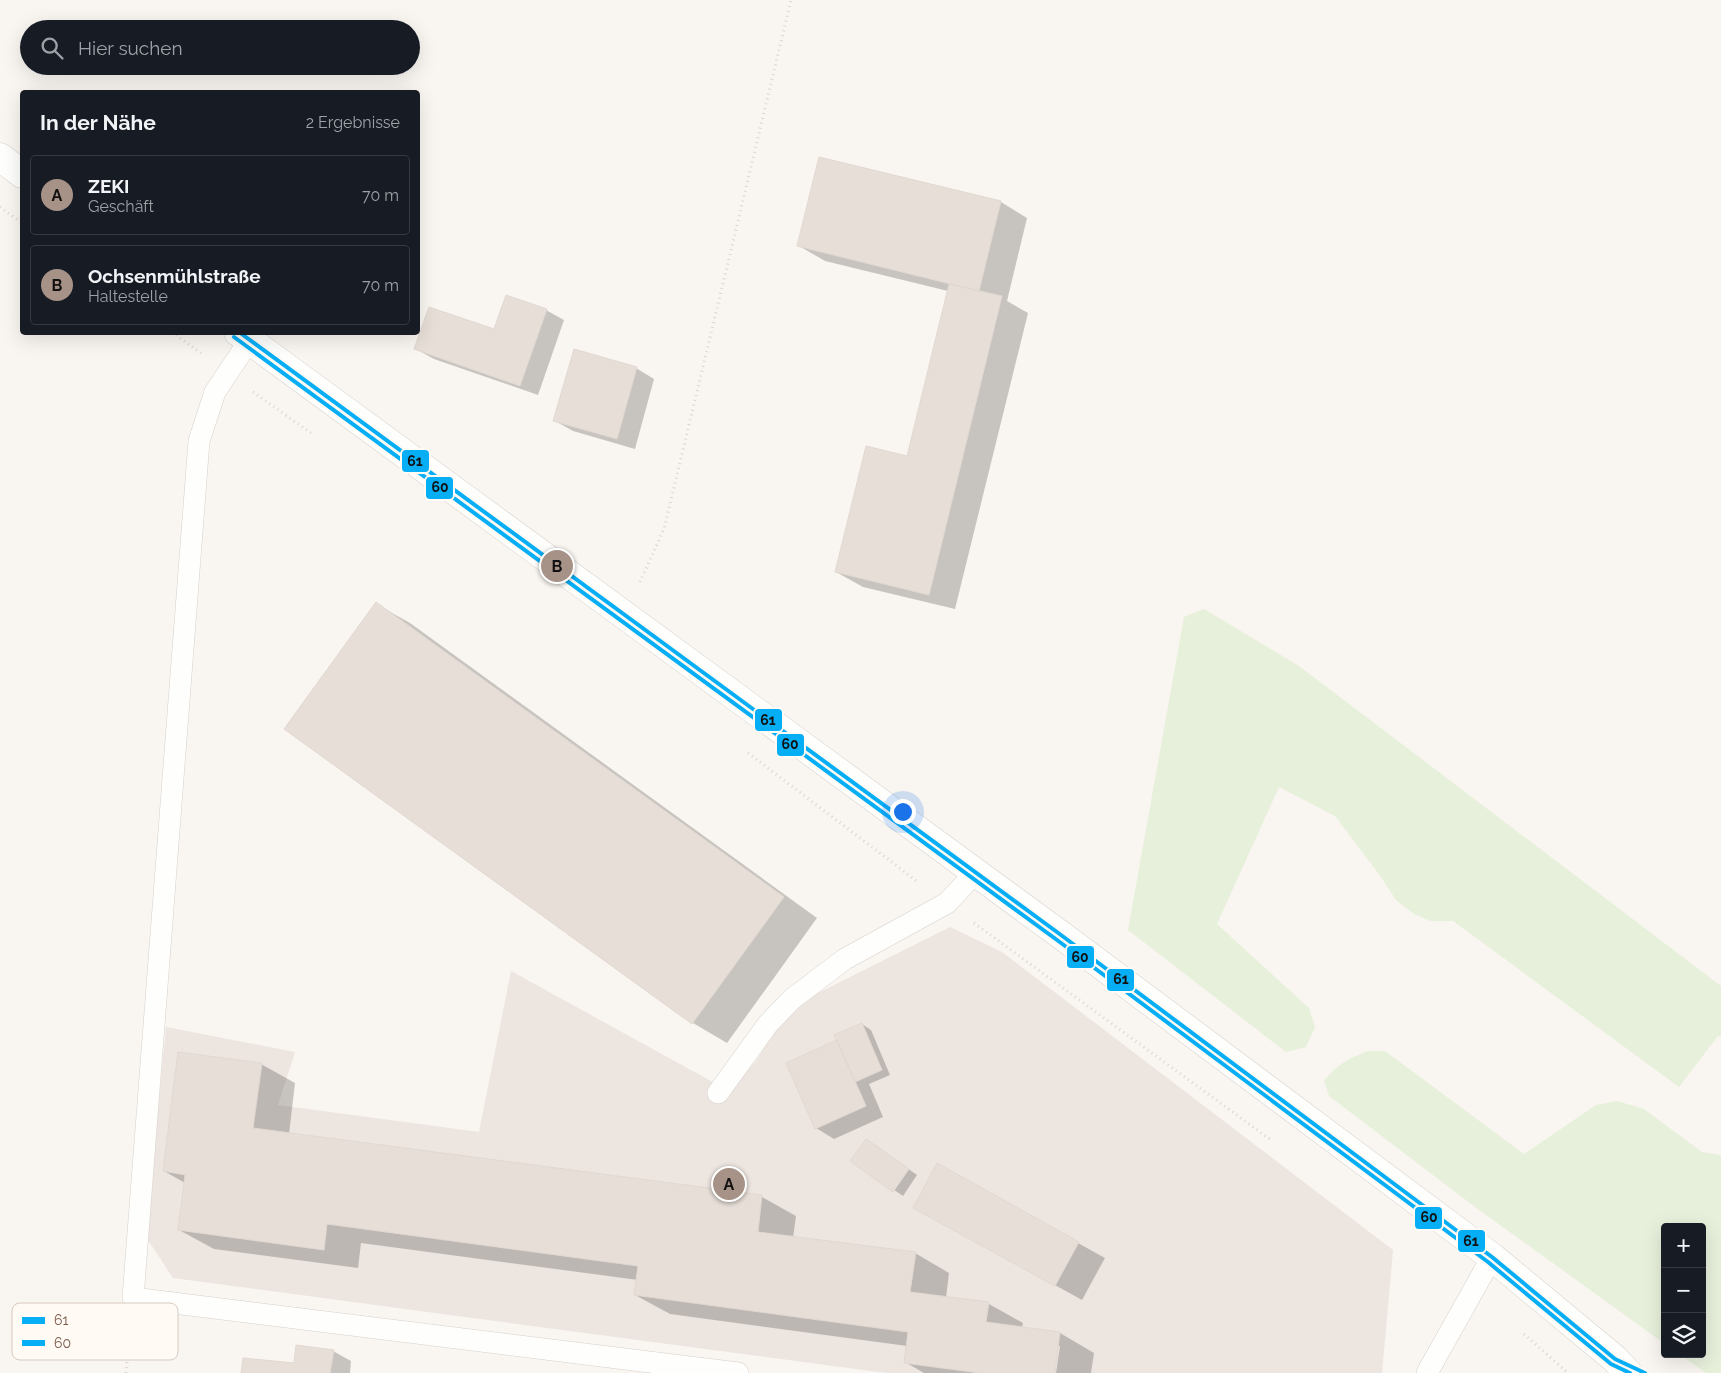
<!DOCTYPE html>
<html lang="de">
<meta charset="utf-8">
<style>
:root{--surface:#171b24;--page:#20242c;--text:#f1f3f6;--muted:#9ea1a6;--line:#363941;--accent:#a69286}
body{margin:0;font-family:Raleway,sans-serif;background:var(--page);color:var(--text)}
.controls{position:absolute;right:15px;bottom:15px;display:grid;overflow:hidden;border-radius:5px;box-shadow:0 5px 20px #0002}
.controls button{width:45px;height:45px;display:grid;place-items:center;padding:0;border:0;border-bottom:1px solid var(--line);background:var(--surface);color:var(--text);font:25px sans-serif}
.you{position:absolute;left:902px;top:811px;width:18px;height:18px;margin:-12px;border:4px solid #fff;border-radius:50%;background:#1a73e8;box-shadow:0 0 0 8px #1a73e833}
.badge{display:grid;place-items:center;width:32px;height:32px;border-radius:50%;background:var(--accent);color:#111;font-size:16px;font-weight:700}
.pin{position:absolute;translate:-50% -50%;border:2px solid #fff;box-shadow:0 1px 5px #0006}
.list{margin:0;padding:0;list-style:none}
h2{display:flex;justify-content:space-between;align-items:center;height:65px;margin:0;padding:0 20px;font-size:21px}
h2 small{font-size:16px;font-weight:400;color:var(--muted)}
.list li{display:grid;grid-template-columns:32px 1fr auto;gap:15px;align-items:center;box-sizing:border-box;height:80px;margin:0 10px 10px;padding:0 10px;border:1px solid var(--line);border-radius:5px}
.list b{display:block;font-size:19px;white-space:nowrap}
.list p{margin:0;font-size:16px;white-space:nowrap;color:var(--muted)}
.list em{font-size:16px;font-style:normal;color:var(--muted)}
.icon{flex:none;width:28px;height:28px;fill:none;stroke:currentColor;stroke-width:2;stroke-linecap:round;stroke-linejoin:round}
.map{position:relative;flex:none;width:1721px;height:1373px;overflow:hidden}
.search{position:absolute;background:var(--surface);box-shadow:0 5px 20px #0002;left:20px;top:20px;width:400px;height:55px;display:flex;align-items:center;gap:12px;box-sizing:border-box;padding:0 18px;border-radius:28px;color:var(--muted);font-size:19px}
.panel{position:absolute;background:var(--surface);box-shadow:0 5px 20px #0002;left:20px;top:90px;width:400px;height:245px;border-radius:5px}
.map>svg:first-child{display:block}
</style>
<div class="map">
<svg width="1721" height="1373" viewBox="0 0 1721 1373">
<rect width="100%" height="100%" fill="#f9f5f0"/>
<path fill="#ede5e0" d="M 950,927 L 1002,952 L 1393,1250 L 1382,1373 L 886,1373 L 173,1278 L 146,1237 L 166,1027 L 295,1052 L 278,1105 L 479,1132 L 511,971 L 729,1091 L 756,1061 L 790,1007 Z"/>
<path fill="#e7f0db" d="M 1204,609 L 1299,666 L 1721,986 L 1721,1037 L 1718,1036 L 1679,1087 L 1453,921 L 1431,921 L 1414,914 L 1396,900 L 1381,877 L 1335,816 L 1279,787 L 1217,924 L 1309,1008 L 1315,1027 L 1306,1047 L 1286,1052 L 1128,930 L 1184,617 Z
M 1368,1051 L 1385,1051 L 1524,1154 L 1596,1105 L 1617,1101 L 1644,1109 L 1702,1152 L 1721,1155 L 1721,1373 L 1706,1373 L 1679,1354 L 1702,1354 L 1702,1227 L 1665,1227 L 1665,1344 L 1475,1207 L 1329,1096 L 1324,1081 C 1336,1065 1349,1058 1368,1051 Z"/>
<path fill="#0003" d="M 1001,202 L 1027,218 L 1007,301 L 1028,313 L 955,609 L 863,587 L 836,572 L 907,458 L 948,291 L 825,261 L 799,246 Z
M 546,310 L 564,320 L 538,395 L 434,359 L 416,349 L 494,331 Z
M 636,368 L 654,379 L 635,449 L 573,431 L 555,421 Z
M 376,604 L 410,623 L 817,918 L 727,1043 L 693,1023 L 286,728 Z
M 862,1024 L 871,1030 L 890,1075 L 869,1084 L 883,1117 L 834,1139 L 816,1128 Z
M 261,1064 L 295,1083 L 289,1134 L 762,1197 L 796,1216 L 793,1238 L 915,1253 L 949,1273 L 946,1298 L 989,1304 L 1023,1323 L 1022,1328 L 1060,1333 L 1094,1353 L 1091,1373 L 1056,1373 L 1060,1346 L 1057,1346 L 1053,1373 L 924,1373 L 905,1362 L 907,1346 L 670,1314 L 635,1295 L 638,1280 L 361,1243 L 358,1268 L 214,1249 L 179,1230 L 185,1183 L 164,1171 Z
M 875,1145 L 917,1175 L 903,1196 L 852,1161 Z
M 941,1222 L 1078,1243 L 1105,1258 L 1082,1300 Z
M 333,1351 L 351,1361 L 350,1373 L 243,1373 L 295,1364 Z"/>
<path fill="#e6ded7" stroke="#e2d8d2" d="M 819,157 L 1001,201 L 979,291 L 797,246 Z
M 949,284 L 1002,296 L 929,595 L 835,572 L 866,446 L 907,456 Z
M 506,295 L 547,309 L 520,386 L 414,349 L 429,307 L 494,329 Z
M 574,349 L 637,367 L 617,439 L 553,421 Z
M 376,602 L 784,897 L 692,1024 L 284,729 Z
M 862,1023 L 882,1070 L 855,1082 L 834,1035 Z
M 837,1040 L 866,1106 L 815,1129 L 786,1063 Z
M 178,1052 L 262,1063 L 253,1128 L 762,1195 L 758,1232 L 916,1252 L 910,1292 L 989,1302 L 986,1322 L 1060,1332 L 1055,1373 L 980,1373 L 904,1363 L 908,1332 L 634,1295 L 638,1266 L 327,1224 L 324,1250 L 178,1230 L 185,1175 L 163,1171 Z
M 866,1139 L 909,1169 L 893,1192 L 850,1161 Z
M 937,1163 L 1079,1242 L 1055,1286 L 913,1208 Z
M 296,1345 L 334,1350 L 330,1373 L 241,1373 L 243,1358 L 294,1363 Z"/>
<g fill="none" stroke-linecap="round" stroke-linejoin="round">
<g stroke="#d7d1cb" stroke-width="22">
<path id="service" d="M 249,341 L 215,392 L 199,441 L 133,1298 L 738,1373
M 718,1093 L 768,1024 L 792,999 L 845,959 L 947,903 L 975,873
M 1427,1373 L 1492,1257"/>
</g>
<g stroke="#d7d1cb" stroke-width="29">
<path id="tertiary" d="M 0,157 L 22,174
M 238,332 L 1061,935 L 1492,1257 L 1615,1359 L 1628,1373"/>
</g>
<path stroke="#dcd5d0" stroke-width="3" stroke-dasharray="1 4" stroke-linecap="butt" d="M 0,207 L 22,223
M 172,332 L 202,354
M 253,392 L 311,433
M 640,582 L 664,529 L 791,0
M 748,753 L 918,882
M 974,923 L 1271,1140
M 1524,1334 L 1568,1373
M 126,1373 L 130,1331"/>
<use href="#service" stroke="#fefefd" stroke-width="21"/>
<use href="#tertiary" stroke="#fefefd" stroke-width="28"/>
<g stroke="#fffaf3" stroke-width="8">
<path id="bus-1" d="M 239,332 L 1061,935 L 1492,1257 L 1615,1359 L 1645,1373"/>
</g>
<g stroke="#fffaf3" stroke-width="8">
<path id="bus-2" d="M 234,337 L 1057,940 L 1488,1262 L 1611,1364 L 1630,1373"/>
</g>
<use href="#bus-1" stroke="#06aef6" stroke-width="4"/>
<use href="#bus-2" stroke="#06aef6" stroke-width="4"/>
</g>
<rect x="12" y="1303" width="166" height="57" rx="8" fill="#fffaf3" stroke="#d7cbc1" stroke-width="1"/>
<rect x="22" y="1317" width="23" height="7" fill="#06aef6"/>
<rect x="22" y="1340" width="23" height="6" fill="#06aef6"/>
<g font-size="14" fill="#7a5c4d">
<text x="54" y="1325">61</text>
<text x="54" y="1348">60</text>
</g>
<g stroke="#fffaf3" stroke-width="2">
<rect x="401" y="449" width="29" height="24" rx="5" fill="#06aef6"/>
<rect x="425" y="476" width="29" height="24" rx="5" fill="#06aef6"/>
<rect x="754" y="708" width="29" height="24" rx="5" fill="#06aef6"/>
<rect x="776" y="733" width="29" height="24" rx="5" fill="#06aef6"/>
<rect x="1066" y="945" width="29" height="24" rx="5" fill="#06aef6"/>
<rect x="1106" y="968" width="29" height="24" rx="5" fill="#06aef6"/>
<rect x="1414" y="1206" width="29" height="24" rx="5" fill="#06aef6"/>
<rect x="1457" y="1229" width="29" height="24" rx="5" fill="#06aef6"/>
</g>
<g font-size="14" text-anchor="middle" font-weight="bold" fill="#111">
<text x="415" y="466">61</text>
<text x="440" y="492">60</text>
<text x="768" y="725">61</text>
<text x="790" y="749">60</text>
<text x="1080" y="962">60</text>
<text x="1121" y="984">61</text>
<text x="1429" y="1222">60</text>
<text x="1471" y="1246">61</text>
</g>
</svg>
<div class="controls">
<button>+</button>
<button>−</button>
<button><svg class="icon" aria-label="layers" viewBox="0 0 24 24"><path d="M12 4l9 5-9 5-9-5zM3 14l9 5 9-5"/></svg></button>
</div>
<div class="you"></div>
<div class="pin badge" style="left:729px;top:1184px">A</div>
<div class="pin badge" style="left:557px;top:566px">B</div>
<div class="search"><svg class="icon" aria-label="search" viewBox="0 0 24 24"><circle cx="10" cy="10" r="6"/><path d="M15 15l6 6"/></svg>Hier suchen</div>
<section class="panel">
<h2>In der Nähe<small>2 Ergebnisse</small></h2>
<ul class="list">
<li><span class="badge">A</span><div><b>ZEKI</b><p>Geschäft</p></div><em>70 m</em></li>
<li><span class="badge">B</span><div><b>Ochsenmühlstraße</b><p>Haltestelle</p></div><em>70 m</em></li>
</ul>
</section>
</div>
